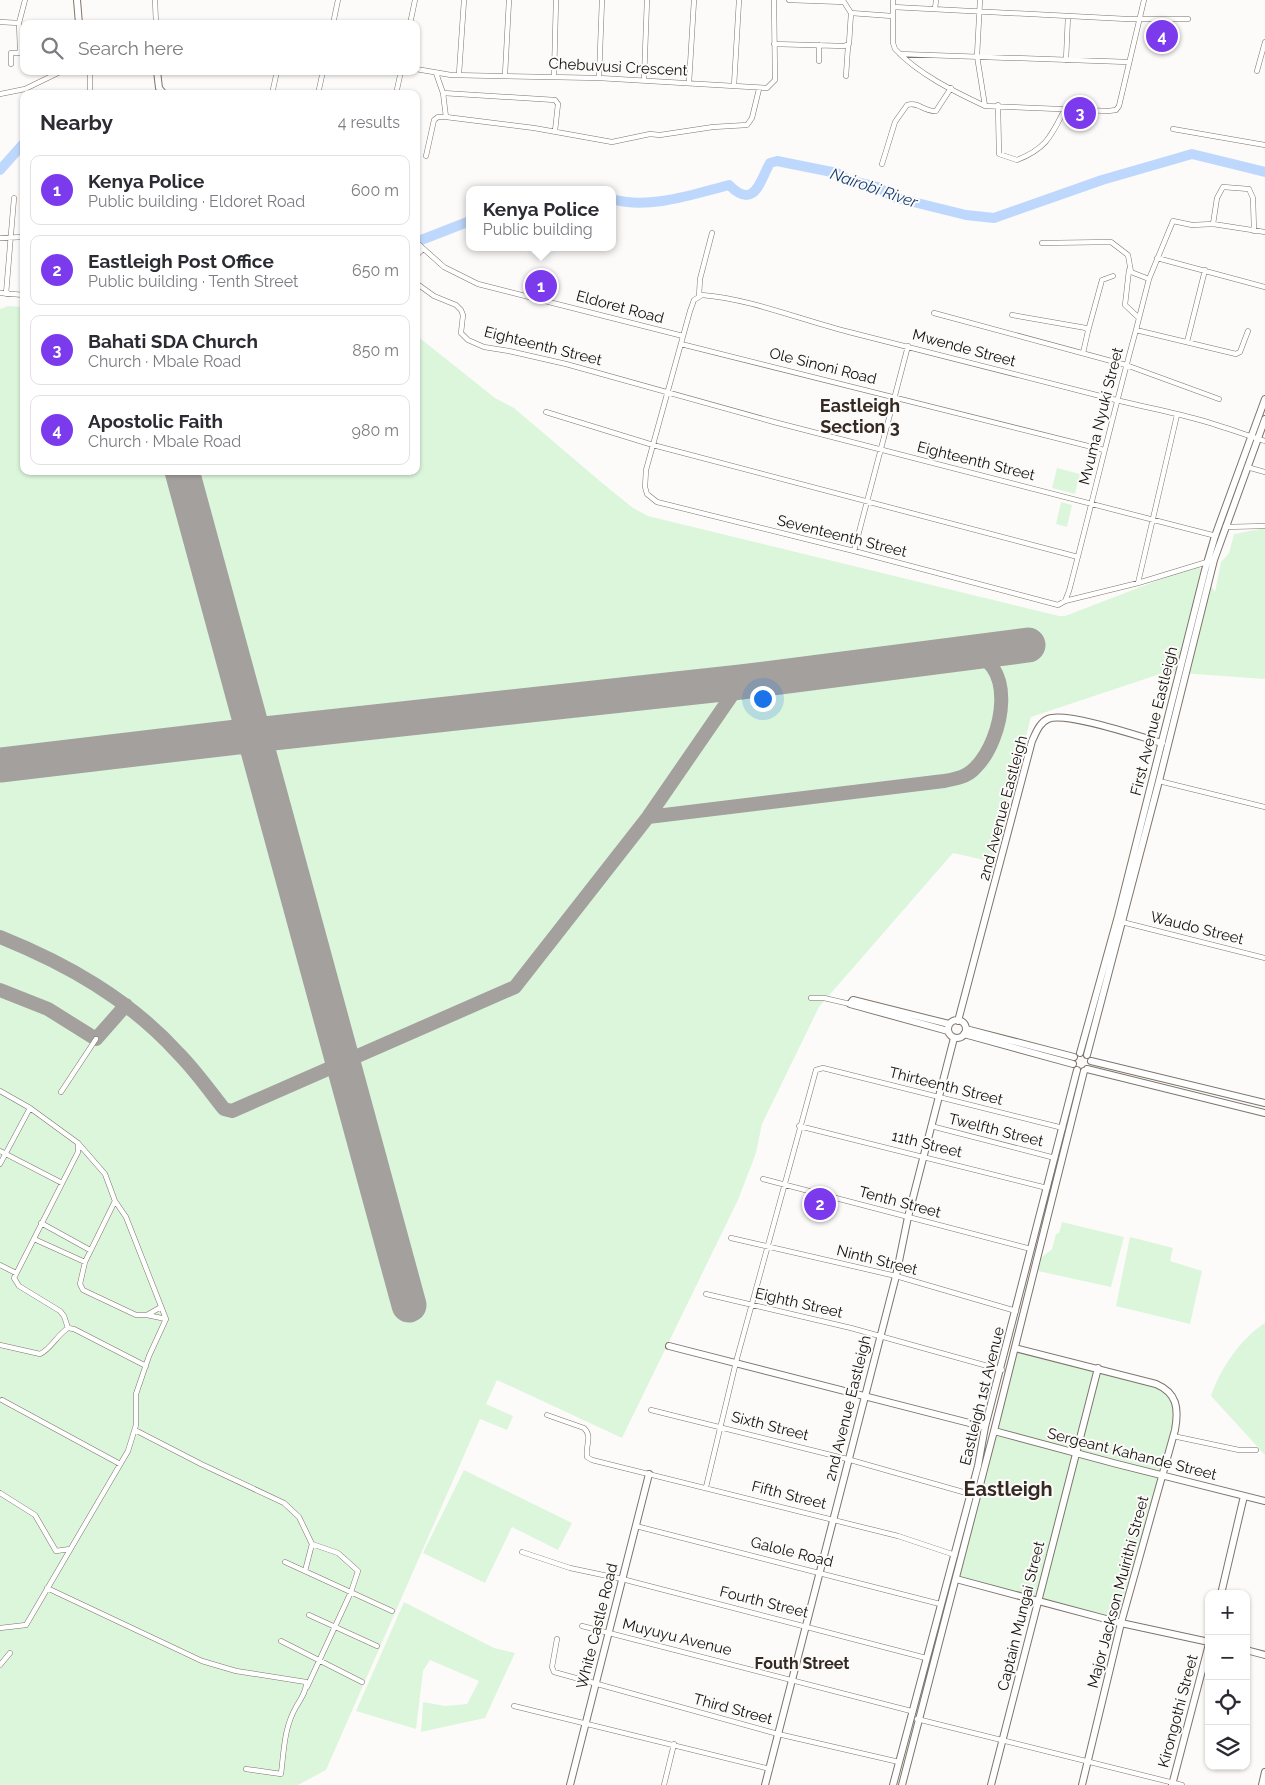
<!DOCTYPE html>
<meta charset="utf-8">
<style>
:root{--surface:#fff;--page:#f2f2f3;--text:#2b2b33;--muted:#7c7c81;--line:#e1e1e2;--accent:#7c3aed}
body{margin:0;font-family:Raleway,sans-serif;background:var(--page);color:var(--text)}
.controls{position:absolute;right:15px;bottom:15px;display:grid;overflow:hidden;border-radius:10px;box-shadow:0 1px 4px #0004}
.controls button{width:45px;height:45px;display:grid;place-items:center;padding:0;border:0;border-bottom:1px solid var(--line);background:var(--surface);color:var(--text);font:25px sans-serif}
.you{position:absolute;left:762px;top:698px;width:18px;height:18px;margin:-12px;border:4px solid #fff;border-radius:50%;background:#1a73e8;box-shadow:0 0 0 8px #1a73e833}
.badge{display:grid;place-items:center;width:32px;height:32px;border-radius:50%;background:var(--accent);color:#fff;font-size:16px;font-weight:700}
.pin{position:absolute;translate:-50% -50%;border:2px solid #fff;box-shadow:0 1px 5px #0006}
.popup{position:absolute;left:466px;top:186px;width:150px;height:65px;box-sizing:border-box;display:grid;place-content:center;border-radius:10px;background:var(--surface);filter:drop-shadow(0 1px 4px #0005);font-size:16px;white-space:nowrap;color:var(--muted)}
.popup b{font-size:19px;color:var(--text)}
.popup::after{content:'';position:absolute;left:50%;top:100%;margin-left:-10px;border:10px solid transparent;border-top-color:var(--surface)}
.list{margin:0;padding:0;list-style:none}
h2{display:flex;justify-content:space-between;align-items:center;height:65px;margin:0;padding:0 20px;font-size:21px}
h2 small{font-size:16px;font-weight:400;color:var(--muted)}
.list li{display:grid;grid-template-columns:32px 1fr auto;gap:15px;align-items:center;box-sizing:border-box;height:70px;margin:0 10px 10px;padding:0 10px;border:1px solid var(--line);border-radius:10px}
.list b{display:block;font-size:19px;white-space:nowrap}
.list p{margin:0;font-size:16px;white-space:nowrap;color:var(--muted)}
.list em{font-size:16px;font-style:normal;color:var(--muted)}
.icon{flex:none;width:28px;height:28px;fill:none;stroke:currentColor;stroke-width:2;stroke-linecap:round;stroke-linejoin:round}
.map{position:relative;flex:none;width:1265px;height:1785px;overflow:hidden}
.search{position:absolute;background:var(--surface);box-shadow:0 1px 4px #0004;left:20px;top:20px;width:400px;height:55px;display:flex;align-items:center;gap:12px;box-sizing:border-box;padding:0 18px;border-radius:10px;color:var(--muted);font-size:19px}
.panel{position:absolute;background:var(--surface);box-shadow:0 1px 4px #0004;left:20px;top:90px;width:400px;height:385px;border-radius:10px}
.map>svg:first-child{display:block}
</style>
<div class="map">
<svg width="1265" height="1785" viewBox="0 0 1265 1785">
<rect width="100%" height="100%" fill="#fdfbf9"/>
<path fill="#dcf6dc" d="M 8,306 L 24,307 L 24,471 L 416,471 L 416,335 L 495,398 L 514,408 L 601,482 L 633,508 L 648,516 L 1059,616 L 1065,616 L 1198,565 L 1215,592 L 1221,562 L 1229,553 L 1234,534 L 1265,528 L 1265,679 L 1166,672 L 1031,717 L 993,862 L 953,853 L 819,1007 L 762,1124 L 756,1153 L 738,1200 L 622,1438 L 497,1380 L 486,1404 L 513,1416 L 507,1430 L 480,1419 L 326,1770 L 298,1785 L 0,1785 L 0,309 Z
M 1057,468 L 1080,474 L 1075,494 L 1052,488 Z
M 1061,502 L 1072,505 L 1067,527 L 1056,524 Z
M 1062,1222 L 1124,1237 L 1111,1287 L 1038,1271 L 1041,1258 L 1052,1249 L 1056,1234 L 1059,1233 Z
M 1130,1237 L 1173,1248 L 1170,1261 L 1202,1271 L 1190,1324 L 1116,1306 Z
M 1265,1323 L 1265,1455 L 1211,1396 C 1220,1369 1241,1338 1265,1323 Z
M 1015,1348 L 1144,1380 L 1173,1395 L 1176,1420 L 1121,1623 L 956,1579 Z
M 464,1470 L 572,1523 L 558,1550 L 512,1527 L 485,1583 L 423,1553 Z
M 404,1602 L 494,1648 L 515,1653 L 485,1718 L 421,1732 L 423,1702 L 445,1706 L 467,1704 L 479,1681 L 430,1660 L 423,1671 L 416,1729 L 356,1711 Z"/>
<g fill="none" stroke-linecap="round" stroke-linejoin="round">
<path stroke="#bed8fd" stroke-width="10" d="M 0,170 L 24,143
M 612,199 C 649,210 694,194 729,185 C 755,211 760,180 770,163 L 777,161 L 837,173 L 849,180 L 878,187 L 893,197 L 966,215 L 994,218 L 1102,180 L 1192,154 L 1265,172
M 416,242 L 470,221"/>
<path stroke="#a3a09e" stroke-width="14" d="M 648,817 L 944,781 C 955,779 967,777 975,768 C 1004,740 1020,656 963,652
M 0,937 C 67,964 129,999 178,1053 C 195,1070 209,1090 224,1109 L 232,1111 L 515,987 L 648,817 L 741,682
M 0,990 L 48,1009 L 96,1039 L 126,1005"/>
<path stroke="#a3a09e" stroke-width="35" d="M 182,471 L 409,1305
M 0,765 L 254,735 L 741,682 L 1028,645"/>
<g stroke="#7f746b" stroke-width="5.5">
<path id="street" d="M 155,0 L 156,24
M 893,0 L 893,43 L 895,49 C 918,74 955,92 985,106 L 1108,111 L 1116,110 L 1119,106 L 1144,0
M 980,0 L 977,56 L 985,106
M 893,7 L 1127,19 L 1188,19
M 935,9 L 936,0
M 851,13 L 892,16
M 0,22 L 19,23 L 25,0
M 292,24 L 306,24
M 333,24 L 338,0
M 410,24 L 415,0
M 774,44 L 844,46 L 849,44 L 851,13 L 844,2 L 789,0
M 819,45 L 819,61
M 900,54 L 1128,62
M 1066,60 L 1068,16
M 11,64 L 11,53 L 19,53 L 20,50 L 19,23
M 416,69 L 451,75 L 599,78 L 734,86 L 739,0
M 90,71 L 90,94
M 1257,71 L 1265,42
M 436,73 L 443,93 L 446,117 L 534,128 L 612,142 L 650,134 L 660,135 L 713,127 L 747,125 L 752,118 L 759,89
M 459,74 L 464,0
M 505,75 L 509,0
M 846,76 L 848,46
M 554,77 L 556,0
M 599,78 L 602,0
M 644,80 L 647,0
M 689,83 L 694,0
M 734,86 L 767,88 L 775,80 L 774,0
M 443,93 L 555,100 L 558,104 L 555,131
M 0,94 L 25,89 L 62,71
M 272,94 L 277,71
M 318,94 L 323,71
M 396,94 L 401,71
M 998,105 L 999,154 L 1017,160 C 1047,148 1051,136 1065,109
M 1173,129 L 1265,145
M 426,156 L 434,120 L 438,117 L 446,117
M 882,164 L 895,122 L 907,105 C 917,101 925,112 936,111 L 951,88
M 1213,224 L 1217,198 L 1223,187 L 1249,189 L 1253,198 L 1254,231
M 0,238 L 24,237
M 416,242 L 444,267 L 478,284 L 683,336
M 1042,243 L 1111,242 L 1128,255 L 1131,272 L 1149,279
M 416,256 L 423,249
M 1157,258 L 1265,287
M 1129,270 L 1125,305 L 1139,318
M 416,283 L 434,296 L 456,305 L 461,310 L 463,315 L 461,333 L 468,340 L 484,347 L 509,351 L 566,364 L 774,422 L 1216,536
M 0,293 L 24,295
M 6,294 L 14,198
M 699,296 L 700,279 L 712,233
M 934,313 L 1126,365 L 1219,399
M 1012,315 L 1086,328 L 1088,331 L 1083,353
M 1136,330 L 1149,279 L 1173,221 L 1192,225 L 1213,224 L 1265,232
M 1088,331 L 1102,280 L 1113,276
M 1248,331 L 1240,352 L 1236,354 L 1136,330 C 1112,417 1092,504 1069,591 L 1065,601 L 1058,605 L 854,551 L 657,502 L 647,494 L 645,487 L 646,470 L 690,311 L 694,300 L 702,295 C 751,299 801,320 849,332 C 938,354 1027,377 1116,400 C 1144,407 1172,412 1200,420 C 1222,426 1243,434 1265,441
M 1187,342 L 1205,270
M 681,344 L 1104,450
M 546,412 L 653,445 L 1078,557
M 1247,467 L 1265,472
M 1225,527 L 1265,526
M 854,551 L 908,346
M 1138,583 L 1177,415
M 1065,601 L 1138,583 L 1207,562
M 1159,781 L 1265,807
M 1122,922 L 1265,958
M 811,998 L 824,998 L 850,1004
M 0,1091 L 30,1108 L 78,1143 L 105,1174 L 115,1201 L 126,1217 L 166,1319 L 149,1356 L 136,1394 L 136,1425 L 128,1451 L 26,1625 L 0,1628
M 61,1092 L 96,1039
M 799,1126 L 1047,1188
M 931,1126 L 1055,1158
M 0,1151 L 62,1183
M 0,1164 L 30,1108
M 763,1179 L 1031,1249
M 115,1201 L 85,1262 L 80,1284 L 83,1290 L 136,1315 L 147,1315 L 161,1307
M 41,1223 L 90,1250
M 731,1238 L 896,1276 L 1016,1311
M 34,1239 L 85,1262
M 0,1265 L 16,1273
M 706,1294 L 851,1328 L 1002,1370
M 147,1315 L 166,1319
M 68,1328 L 64,1316 L 60,1311 L 19,1286 L 14,1278 L 78,1152 L 78,1143
M 0,1345 L 40,1354 C 51,1349 57,1335 68,1328 L 74,1329 L 146,1366
M 2,1400 L 120,1464
M 651,1410 L 847,1459 L 970,1494
M 547,1415 L 584,1428 C 593,1437 585,1445 587,1457 L 592,1460 L 898,1536 L 955,1555
M 135,1430 L 201,1464 L 284,1503 L 299,1517 L 312,1544 L 305,1571
M 1173,1436 L 1239,1450 L 1256,1450
M 706,1487 L 736,1362 L 816,1070 L 823,1068 L 1063,1128
M 0,1493 L 35,1515 L 56,1551 L 70,1549
M 636,1526 L 940,1604
M 522,1552 L 570,1568 L 622,1579 L 926,1658
M 285,1562 L 392,1611
M 47,1588 L 202,1661 L 236,1671 L 306,1682 C 307,1691 300,1700 296,1707 C 284,1728 284,1750 281,1774 L 246,1769
M 309,1615 L 377,1646
M 582,1626 L 911,1711
M 557,1639 L 552,1667 L 554,1672 L 778,1734 L 899,1762
M 281,1641 L 362,1682
M 0,1665 L 10,1653
M 307,1687 L 351,1592 L 358,1571 L 338,1553 L 312,1544
M 514,1706 L 770,1769
M 917,1719 L 1182,1785
M 664,1785 L 674,1744"/>
</g>
<g stroke="#7f746b" stroke-width="8">
<path id="secondary" d="M 77,0 L 79,24
M 157,71 L 159,88 L 164,94
M948 1029a9 9 0 1 1 18 0a9 9 0 1 1-18 0Z
M 958,1021 L 1032,741 C 1036,733 1039,723 1048,719 C 1065,711 1141,737 1162,743
M 966,1029 L 1074,1057
M 948,1031 L 850,1004 L 853,1000 L 949,1024
M 964,1034 L 1073,1064
M 1080,1053 L 1118,916 L 1205,570 L 1215,536 L 1265,399
M 1087,1055 L 1159,781 L 1214,560 L 1265,419
M 1091,1061 L 1265,1103
M 1087,1069 L 1265,1113
M 669,1346 L 985,1427
M 1015,1348 L 1156,1384 C 1177,1393 1179,1408 1175,1430 L 1121,1623 L 1082,1785
M 994,1431 L 1117,1464 L 1265,1501
M 956,1579 L 1121,1623 L 1209,1642
M 1221,1594 L 1244,1496
M 1246,1650 L 1265,1655
M 570,1785 L 649,1474
M 765,1785 L 896,1276 L 908,1217 L 954,1038
M 893,1785 L 978,1466 L 985,1427 L 1077,1070
M 902,1785 L 994,1431 L 1084,1071
M 991,1785 L 1098,1368
M 1172,1785 L 1209,1644
M 1262,1785 L 1265,1772"/>
</g>
<use href="#street" stroke="#fff" stroke-width="4.5"/>
<use href="#secondary" stroke="#fff" stroke-width="6"/>
</g>
<g text-anchor="middle" dominant-baseline="central" stroke-width="4" stroke-linejoin="round" paint-order="stroke">
<g font-size="15" fill="#130f0b" stroke="#fdfbf9">
<text transform="translate(618 67) rotate(3)">Chebuvusi Crescent</text>
<text transform="translate(620 307) rotate(15)">Eldoret Road</text>
<text transform="translate(543 346) rotate(14)">Eighteenth Street</text>
<text transform="translate(964 348) rotate(15)">Mwende Street</text>
<text transform="translate(823 366) rotate(14)">Ole Sinoni Road</text>
<text transform="translate(1101 416) rotate(-76)">Mvuma Nyuki Street</text>
<text transform="translate(976 461) rotate(14)">Eighteenth Street</text>
<text transform="translate(842 536) rotate(14)">Seventeenth Street</text>
<text transform="translate(1154 721) rotate(-76)">First Avenue Eastleigh</text>
<text transform="translate(1003 808) rotate(-75)">2nd Avenue Eastleigh</text>
<text transform="translate(1197 928) rotate(14)">Waudo Street</text>
<text transform="translate(946 1086) rotate(14)">Thirteenth Street</text>
<text transform="translate(996 1130) rotate(14)">Twelfth Street</text>
<text transform="translate(927 1144) rotate(14)">11th Street</text>
<text transform="translate(900 1202) rotate(15)">Tenth Street</text>
<text transform="translate(877 1260) rotate(14)">Ninth Street</text>
<text transform="translate(799 1303) rotate(13)">Eighth Street</text>
<text transform="translate(982 1396) rotate(-76)">Eastleigh 1st Avenue</text>
<text transform="translate(848 1408) rotate(-76)">2nd Avenue Eastleigh</text>
<text transform="translate(770 1426) rotate(14)">Sixth Street</text>
<text transform="translate(1132 1454) rotate(14)">Sergeant Kahande Street</text>
<text transform="translate(789 1495) rotate(14)">Fifth Street</text>
<text transform="translate(792 1552) rotate(14)">Galole Road</text>
<text transform="translate(1118 1592) rotate(-75)">Major Jackson Muirithi Street</text>
<text transform="translate(764 1602) rotate(14)">Fourth Street</text>
<text transform="translate(1021 1616) rotate(-76)">Captain Mungai Street</text>
<text transform="translate(597 1626) rotate(-76)">White Castle Road</text>
<text transform="translate(677 1637) rotate(14)">Muyuyu Avenue</text>
<text transform="translate(733 1709) rotate(15)">Third Street</text>
<text transform="translate(1178 1711) rotate(-75)">Kirongothi Street</text>
</g>
<g font-size="16" font-style="italic" fill="#153e74" stroke="#fdfbf9">
<text transform="translate(874 188) rotate(19)">Nairobi River</text>
</g>
<g font-size="16" font-weight="bold" fill="#342a23" stroke="#fdfbf9">
<text x="802" y="1663">Fouth Street</text>
</g>
<g font-size="18" font-weight="bold" fill="#342a23" stroke="#fdfbf9">
<text x="860" y="405">Eastleigh<tspan x="860" dy="21">Section 3</tspan></text>
</g>
<g font-size="20" font-weight="bold" fill="#342a23" stroke="#fdfbf9">
<text x="1008" y="1489">Eastleigh</text>
</g>
</g>
</svg>
<div class="controls">
<button>+</button>
<button>−</button>
<button><svg class="icon" aria-label="locate" viewBox="0 0 24 24"><circle cx="12" cy="12" r="6"/><path d="M12 2v4M12 18v4M2 12h4M18 12h4"/></svg></button>
<button><svg class="icon" aria-label="layers" viewBox="0 0 24 24"><path d="M12 4l9 5-9 5-9-5zM3 14l9 5 9-5"/></svg></button>
</div>
<div class="you"></div>
<div class="pin badge" style="left:541px;top:286px">1</div>
<div class="popup"><b>Kenya Police</b>Public building</div>
<div class="pin badge" style="left:820px;top:1204px">2</div>
<div class="pin badge" style="left:1080px;top:113px">3</div>
<div class="pin badge" style="left:1162px;top:36px">4</div>
<div class="search"><svg class="icon" aria-label="search" viewBox="0 0 24 24"><circle cx="10" cy="10" r="6"/><path d="M15 15l6 6"/></svg>Search here</div>
<section class="panel">
<h2>Nearby<small>4 results</small></h2>
<ul class="list">
<li><span class="badge">1</span><div><b>Kenya Police</b><p>Public building · Eldoret Road</p></div><em>600 m</em></li>
<li><span class="badge">2</span><div><b>Eastleigh Post Office</b><p>Public building · Tenth Street</p></div><em>650 m</em></li>
<li><span class="badge">3</span><div><b>Bahati SDA Church</b><p>Church · Mbale Road</p></div><em>850 m</em></li>
<li><span class="badge">4</span><div><b>Apostolic Faith</b><p>Church · Mbale Road</p></div><em>980 m</em></li>
</ul>
</section>
</div>
